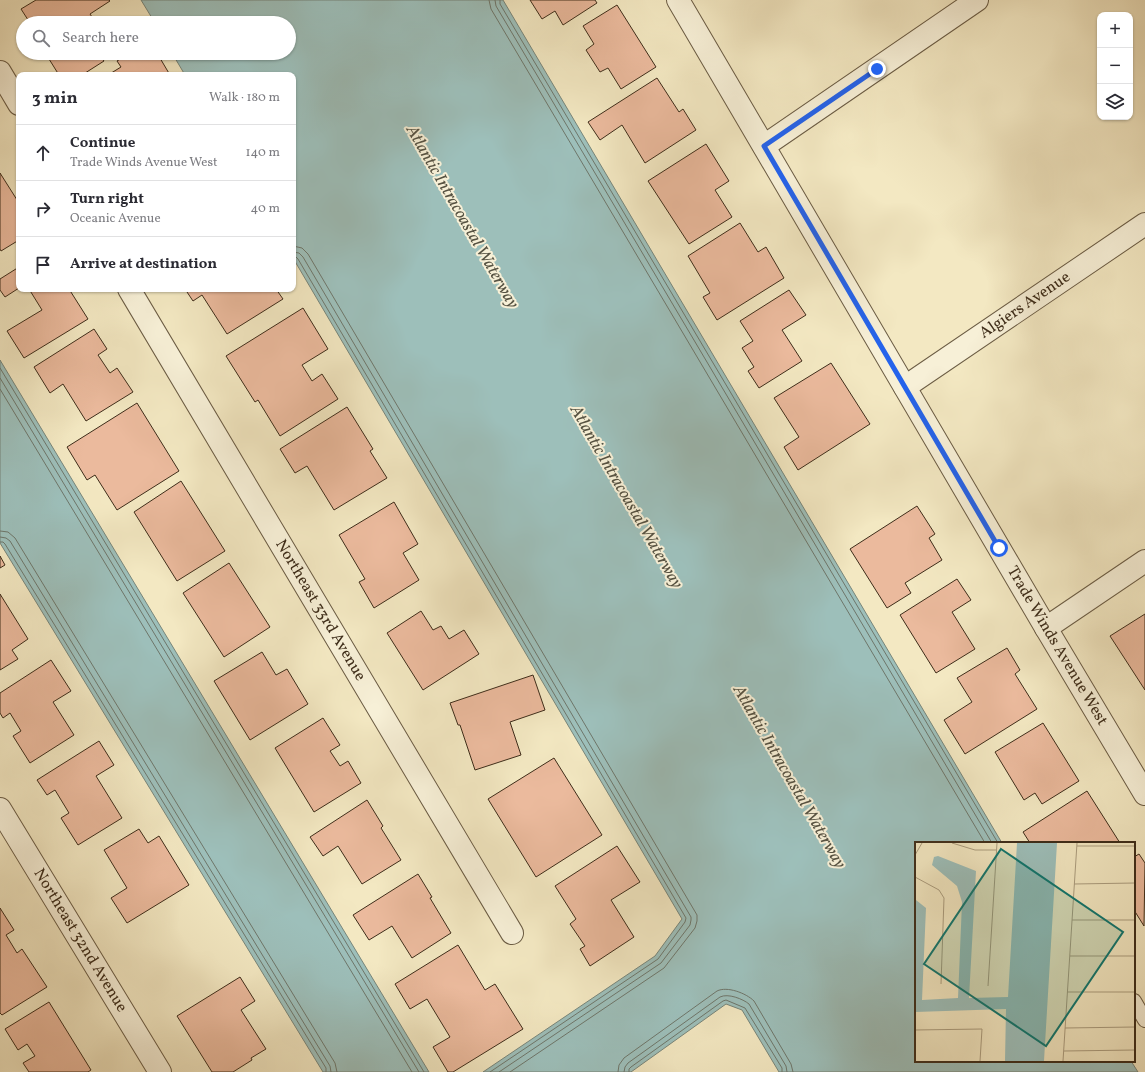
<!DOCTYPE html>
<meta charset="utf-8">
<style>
:root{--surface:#fff;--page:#f7f7f7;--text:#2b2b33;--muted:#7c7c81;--line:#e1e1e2}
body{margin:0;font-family:Vollkorn,serif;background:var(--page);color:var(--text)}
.controls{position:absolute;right:12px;top:12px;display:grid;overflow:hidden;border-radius:8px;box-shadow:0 1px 3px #0004}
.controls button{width:36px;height:36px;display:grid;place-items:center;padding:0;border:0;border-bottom:1px solid var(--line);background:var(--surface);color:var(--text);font:20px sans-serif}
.stop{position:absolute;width:12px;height:12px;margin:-9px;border:3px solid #2563eb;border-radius:50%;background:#fff}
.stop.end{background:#2563eb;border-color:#fff;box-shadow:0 1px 4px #0008}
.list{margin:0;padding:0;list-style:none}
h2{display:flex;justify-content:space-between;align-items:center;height:52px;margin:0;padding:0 16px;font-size:17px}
h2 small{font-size:13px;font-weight:400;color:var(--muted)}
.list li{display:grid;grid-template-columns:26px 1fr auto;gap:12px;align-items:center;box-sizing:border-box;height:56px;padding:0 16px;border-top:1px solid var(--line)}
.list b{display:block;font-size:15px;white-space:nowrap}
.list p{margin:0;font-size:13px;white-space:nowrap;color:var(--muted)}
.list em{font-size:13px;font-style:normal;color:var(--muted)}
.icon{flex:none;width:22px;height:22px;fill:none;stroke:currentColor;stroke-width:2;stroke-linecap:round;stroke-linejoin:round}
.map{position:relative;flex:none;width:1145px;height:1072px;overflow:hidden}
.search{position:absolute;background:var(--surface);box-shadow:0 1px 3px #0004;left:16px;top:16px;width:280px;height:44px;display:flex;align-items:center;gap:10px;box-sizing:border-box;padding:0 14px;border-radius:22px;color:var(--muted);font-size:15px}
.panel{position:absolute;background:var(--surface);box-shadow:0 1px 3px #0004;left:16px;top:72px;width:280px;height:220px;border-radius:8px}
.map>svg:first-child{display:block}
</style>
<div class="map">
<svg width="1145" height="1072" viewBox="0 0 1145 1072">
<rect width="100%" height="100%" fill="#f3e8c2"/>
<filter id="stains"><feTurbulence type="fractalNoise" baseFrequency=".005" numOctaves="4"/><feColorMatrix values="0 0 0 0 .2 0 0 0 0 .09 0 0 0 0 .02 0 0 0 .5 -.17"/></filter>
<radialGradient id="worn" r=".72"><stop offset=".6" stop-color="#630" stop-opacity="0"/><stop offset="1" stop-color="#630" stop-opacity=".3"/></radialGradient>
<path fill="#9dbfba" stroke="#77857a" d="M 141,0 L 503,0 L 1002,843 L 916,843 L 916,1061 L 1131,1061 L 1138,1072 L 779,1072 L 742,1010 L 726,1004 L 631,1072 L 483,1072 L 655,956 L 682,919 L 293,258 L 293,75 L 185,75 L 172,53 L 289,53 L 289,23 L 155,23 Z
M 0,360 L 429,1072 L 323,1072 L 0,543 Z"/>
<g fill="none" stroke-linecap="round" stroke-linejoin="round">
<path stroke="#6e766a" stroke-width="1" d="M 489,0 L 491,9 L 985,843
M 495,0 L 496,6 L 992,843
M 500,0 L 500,4 L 998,843
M 293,246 L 302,248 L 308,254 L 697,915 L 697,921 L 695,928 L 664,968 L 510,1072
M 293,252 L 299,253 L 303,257 L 691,917 L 691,920 L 690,925 L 661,963 L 499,1072
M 293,257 L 296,257 L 298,259 L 686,918 L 685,922 L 658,959 L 490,1072
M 0,368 L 424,1072
M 0,378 L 419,1072
M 0,389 L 412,1072
M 0,531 L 8,532 L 15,538 L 335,1063 L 337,1072
M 0,537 L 6,538 L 10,541 L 330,1066 L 331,1072
M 0,542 L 3,542 L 5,544 L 326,1068 L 326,1072
M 618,1072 L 619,1065 L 624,1058 L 717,991 C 727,986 746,993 754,1001 L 791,1064 L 793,1072
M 624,1072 L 625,1067 L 628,1063 L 720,997 C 728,993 743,999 749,1004 L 786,1066 L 787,1072
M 629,1072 L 629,1069 L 631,1067 L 723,1001 L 726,1000 L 745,1008 L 782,1068 L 782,1072"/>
</g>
<path fill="#ebba9d" stroke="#3e2d1a" d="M 36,0 L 109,0 L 110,1 L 90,14 L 96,23 L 30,23 L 21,9 Z
M 530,0 L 595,0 L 597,3 L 563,25 L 555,11 L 542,19 Z
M 617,5 L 656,67 L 621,89 L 608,68 L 600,72 L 586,50 L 594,44 L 583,26 Z
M 48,53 L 98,53 L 104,61 L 82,75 L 59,75 L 49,59 L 51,57 Z
M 130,53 L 157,53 L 170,75 L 108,75 L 121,67 L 117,61 Z
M 657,78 L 679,112 L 683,109 L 696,130 L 645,163 L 622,125 L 600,140 L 588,122 Z
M 706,144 L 729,181 L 715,190 L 732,217 L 689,244 L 648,181 Z
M 0,173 L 19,203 L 19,240 L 1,251 L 0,249 Z
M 740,223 L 758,252 L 766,247 L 784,278 L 717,320 L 703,297 L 710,293 L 688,256 Z
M 19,267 L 19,288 L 5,297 L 0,290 L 0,279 Z
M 29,289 L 69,289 L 88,319 L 24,358 L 7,331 L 42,310 Z
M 185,289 L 276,289 L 283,299 L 227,334 L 202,295 L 193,301 Z
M 789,290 L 806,315 L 782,330 L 802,361 L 759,388 L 748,371 L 754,367 L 742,348 L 753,341 L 740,321 Z
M 303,308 L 328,349 L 302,365 L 312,381 L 322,374 L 338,399 L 280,436 L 258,400 L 255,402 L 226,356 Z
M 94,329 L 107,349 L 98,355 L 110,373 L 117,368 L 133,392 L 86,421 L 63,384 L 50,393 L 34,367 Z
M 831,363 L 870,424 L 798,470 L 784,447 L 799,437 L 774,398 Z
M 137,403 L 179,471 L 117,510 L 95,475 L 87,480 L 67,447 Z
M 347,407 L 373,449 L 370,451 L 387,478 L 334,510 L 307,466 L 295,473 L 280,449 Z
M 181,481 L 225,551 L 177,581 L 134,512 Z
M 394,502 L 418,544 L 403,553 L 419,580 L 374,608 L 359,582 L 365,579 L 339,535 Z
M 917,506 L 935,534 L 929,538 L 942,560 L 905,583 L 911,593 L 887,608 L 850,549 Z
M 0,556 L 5,565 L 0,568 Z
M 229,563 L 270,627 L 224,657 L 183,593 Z
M 957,579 L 971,600 L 952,612 L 975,649 L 936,673 L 900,615 Z
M 0,594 L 28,639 L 12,650 L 18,659 L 0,670 Z
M 421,611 L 433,630 L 441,626 L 449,639 L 464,630 L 479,654 L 423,690 L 387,633 Z
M 1145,614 L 1145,690 L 1110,636 Z
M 1007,648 L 1020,670 L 1015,674 L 1037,709 L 965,754 L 944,720 L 972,702 L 957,678 Z
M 262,652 L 276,675 L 287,669 L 308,704 L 250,740 L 214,681 Z
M 51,660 L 71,691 L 53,702 L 74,735 L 30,763 L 13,736 L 21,731 L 10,713 L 3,718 L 0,713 L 0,693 Z
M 533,675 L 545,710 L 510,722 L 521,755 L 475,770 L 460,725 L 458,725 L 450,703 Z
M 323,718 L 340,745 L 330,751 L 340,766 L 348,761 L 361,783 L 314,812 L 275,748 Z
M 1043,723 L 1079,781 L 1042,804 L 1035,793 L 1024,800 L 995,752 Z
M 99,741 L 114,765 L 96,776 L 122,818 L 78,845 L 61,818 L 69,813 L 55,790 L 47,795 L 37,780 Z
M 554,758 L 602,835 L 536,877 L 488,799 Z
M 1087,791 L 1120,843 L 1030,843 L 1023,832 Z
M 367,800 L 383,826 L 381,828 L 401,860 L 362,884 L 338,846 L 323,856 L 310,837 Z
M 139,829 L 148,843 L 159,836 L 189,885 L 127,923 L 111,898 L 127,888 L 104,850 Z
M 617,846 L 640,882 L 611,900 L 634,937 L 590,966 L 580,949 L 585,946 L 570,924 L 576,919 L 555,886 Z
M 1139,854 L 1145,863 L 1144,926 L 1134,910 L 1134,857 Z
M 418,874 L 432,897 L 430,898 L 451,933 L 412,958 L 392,926 L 369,940 L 353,915 Z
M 0,908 L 14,930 L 6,935 L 17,953 L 22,949 L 47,987 L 2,1015 L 0,1013 Z
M 458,945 L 485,990 L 495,984 L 523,1029 L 453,1072 L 448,1072 L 433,1047 L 450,1037 L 427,999 L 410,1009 L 395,984 Z
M 240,977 L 255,1001 L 241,1010 L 266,1049 L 251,1058 L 252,1060 L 233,1072 L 212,1072 L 177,1016 Z
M 49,1002 L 91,1070 L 88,1072 L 29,1072 L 23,1063 L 35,1056 L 27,1044 L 18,1050 L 5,1029 Z"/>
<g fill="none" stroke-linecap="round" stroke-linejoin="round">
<g stroke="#6b5c44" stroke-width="16">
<path id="service" d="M 1134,1001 L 1145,1020"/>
</g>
<g stroke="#6b5c44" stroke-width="24">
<g id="minor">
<path id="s1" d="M 678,0 L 1046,628 L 1145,794"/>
<path d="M 0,72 L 19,104"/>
<path d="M 764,146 L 977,0"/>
<path id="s2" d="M 129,289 L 512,933"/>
<path id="s3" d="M 905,387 L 1145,224"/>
<path d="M 1046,628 L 1145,561"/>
<path id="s4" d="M 0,809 L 160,1072"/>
</g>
</g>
<use href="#service" stroke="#f7f0d7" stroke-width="14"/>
<use href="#minor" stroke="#f7f0d7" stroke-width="22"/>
</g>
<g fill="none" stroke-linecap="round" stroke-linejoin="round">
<path stroke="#2563eb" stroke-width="5" d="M 877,69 L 764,146 L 999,548"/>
</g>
<g text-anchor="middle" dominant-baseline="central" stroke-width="4" stroke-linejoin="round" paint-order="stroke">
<g font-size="16" fill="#3e2d1a" stroke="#f7f0d7">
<text stroke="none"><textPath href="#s3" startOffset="145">Algiers Avenue</textPath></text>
<text stroke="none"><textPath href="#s2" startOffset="374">Northeast 33rd Avenue</textPath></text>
<text stroke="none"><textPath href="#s1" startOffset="749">Trade Winds Avenue West</textPath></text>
<text stroke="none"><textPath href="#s4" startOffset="154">Northeast 32nd Avenue</textPath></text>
</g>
<g font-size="17" font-style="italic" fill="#565242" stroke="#f7f0d7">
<text transform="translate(462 217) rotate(60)">Atlantic Intracoastal Waterway</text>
<text transform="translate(626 497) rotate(60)">Atlantic Intracoastal Waterway</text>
<text transform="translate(789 777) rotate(60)">Atlantic Intracoastal Waterway</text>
</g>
</g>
<g transform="translate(915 842)">
<rect width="220" height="220" fill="#f3e8c2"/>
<path d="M 102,1 L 142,1 L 129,219 L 90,219 L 91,167 L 0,170 L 1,58 L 11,66 L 7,158 L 43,156 L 47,60 L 42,44 L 17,23 L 19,15 L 23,14 L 61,29 L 54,156 L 93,155 Z" fill="#9dbfba"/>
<path fill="none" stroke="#ab9d7f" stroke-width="1" d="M 37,1 L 60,8 L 81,8M 162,4 L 220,4M 0,13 L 7,1M 0,35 L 24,48 L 29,56 L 26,142M 159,42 L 220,41M 157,78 L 220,78M 220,78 L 220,219M 155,114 L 220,114M 73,144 L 82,1M 152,150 L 220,150M 150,186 L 220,185M 0,188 L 67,187 L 65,219M 149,209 L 220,208M 148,219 L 162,1"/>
<path fill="#0f766e" fill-opacity="0.15" stroke="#0f766e" stroke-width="2" d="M 86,7 L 208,90 L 131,204 L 9,122 Z"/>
<rect width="220" height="220" fill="none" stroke="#3e2d1a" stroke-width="2"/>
</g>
<rect width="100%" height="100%" filter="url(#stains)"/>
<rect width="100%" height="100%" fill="url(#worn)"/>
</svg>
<div class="controls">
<button>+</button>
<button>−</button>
<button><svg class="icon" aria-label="layers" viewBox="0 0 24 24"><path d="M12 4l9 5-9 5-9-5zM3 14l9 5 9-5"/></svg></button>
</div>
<div class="stop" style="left:999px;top:548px"></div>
<div class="stop end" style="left:877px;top:69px"></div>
<div class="search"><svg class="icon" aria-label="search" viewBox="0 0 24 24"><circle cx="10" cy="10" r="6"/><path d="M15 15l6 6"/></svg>Search here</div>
<section class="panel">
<h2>3 min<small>Walk · 180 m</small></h2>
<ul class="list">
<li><svg class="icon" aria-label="ahead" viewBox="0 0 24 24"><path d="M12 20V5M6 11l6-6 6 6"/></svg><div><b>Continue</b><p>Trade Winds Avenue West</p></div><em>140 m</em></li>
<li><svg class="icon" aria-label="right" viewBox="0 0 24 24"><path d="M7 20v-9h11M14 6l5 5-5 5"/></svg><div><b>Turn right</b><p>Oceanic Avenue</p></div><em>40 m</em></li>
<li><svg class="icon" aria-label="arrive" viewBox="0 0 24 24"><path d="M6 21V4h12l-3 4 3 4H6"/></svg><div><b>Arrive at destination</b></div></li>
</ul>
</section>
</div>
